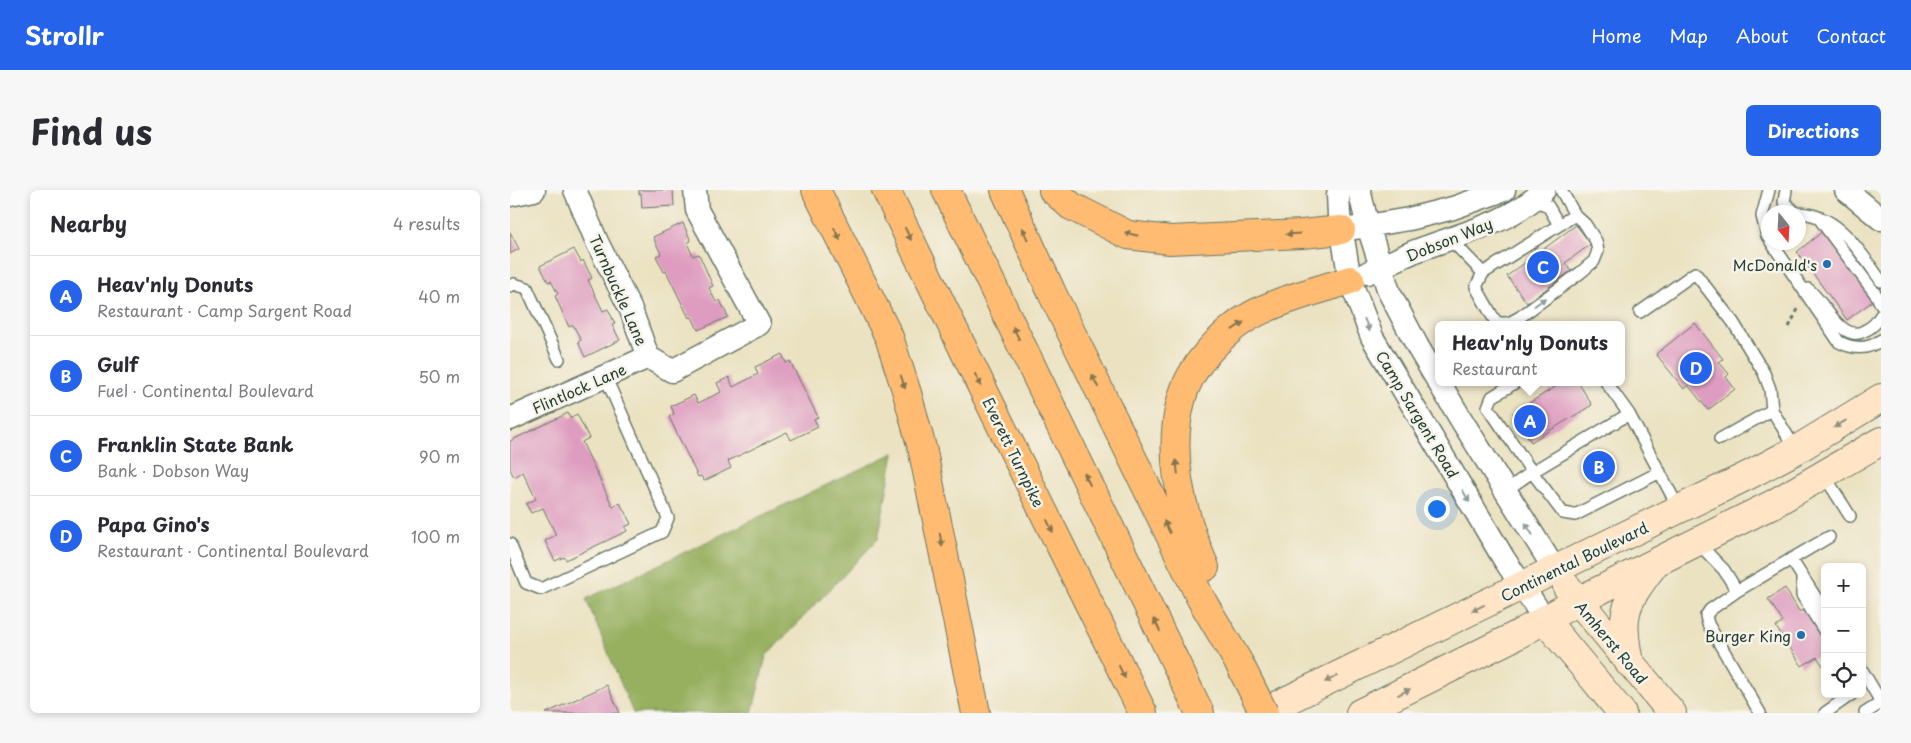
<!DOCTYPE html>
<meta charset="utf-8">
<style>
:root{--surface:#fff;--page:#f7f7f7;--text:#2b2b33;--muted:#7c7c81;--line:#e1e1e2;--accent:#2563eb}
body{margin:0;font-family:"Playpen Sans",sans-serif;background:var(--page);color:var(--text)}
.controls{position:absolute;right:15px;bottom:15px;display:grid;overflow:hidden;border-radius:8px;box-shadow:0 2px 8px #0003}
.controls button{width:45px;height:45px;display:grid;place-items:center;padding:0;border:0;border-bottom:1px solid var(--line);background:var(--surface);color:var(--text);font:25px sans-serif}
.compass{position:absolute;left:1251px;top:15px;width:45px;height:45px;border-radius:50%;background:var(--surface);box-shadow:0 2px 8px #0003;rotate:162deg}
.you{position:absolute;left:926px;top:318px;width:18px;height:18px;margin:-12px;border:4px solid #fff;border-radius:50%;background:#1a73e8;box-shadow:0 0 0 8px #1a73e833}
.badge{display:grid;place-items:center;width:32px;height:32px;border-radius:50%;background:var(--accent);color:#fff;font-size:16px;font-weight:700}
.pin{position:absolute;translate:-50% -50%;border:2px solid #fff;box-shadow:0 1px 5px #0006}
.popup{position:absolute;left:925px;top:131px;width:190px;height:65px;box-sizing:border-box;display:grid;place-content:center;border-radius:8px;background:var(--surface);filter:drop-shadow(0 1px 4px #0005);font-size:16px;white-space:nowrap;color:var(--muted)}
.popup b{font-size:19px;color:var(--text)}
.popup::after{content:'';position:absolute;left:50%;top:100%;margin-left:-10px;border:10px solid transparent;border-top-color:var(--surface)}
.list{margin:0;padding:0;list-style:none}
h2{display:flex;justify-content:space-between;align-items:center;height:65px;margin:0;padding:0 20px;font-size:21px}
h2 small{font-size:16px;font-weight:400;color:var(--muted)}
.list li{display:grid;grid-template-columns:32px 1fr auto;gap:15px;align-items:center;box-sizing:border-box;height:80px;padding:0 20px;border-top:1px solid var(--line)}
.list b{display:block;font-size:19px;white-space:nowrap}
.list p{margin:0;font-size:16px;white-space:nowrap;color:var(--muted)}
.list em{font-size:16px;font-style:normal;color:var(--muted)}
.icon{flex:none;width:28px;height:28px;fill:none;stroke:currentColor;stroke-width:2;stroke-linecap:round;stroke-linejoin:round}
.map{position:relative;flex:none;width:1371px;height:523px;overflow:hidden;border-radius:8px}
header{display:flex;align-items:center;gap:30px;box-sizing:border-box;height:70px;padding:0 25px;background:var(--accent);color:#fff}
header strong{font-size:24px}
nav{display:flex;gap:28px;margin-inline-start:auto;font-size:18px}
.intro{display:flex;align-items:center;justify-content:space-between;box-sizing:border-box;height:120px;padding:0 30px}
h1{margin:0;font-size:35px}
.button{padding:12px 22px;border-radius:8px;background:var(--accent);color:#fff;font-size:18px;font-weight:700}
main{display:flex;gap:30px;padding:0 30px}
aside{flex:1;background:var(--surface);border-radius:8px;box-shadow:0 2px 8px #0003}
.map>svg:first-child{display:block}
</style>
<header>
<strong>Strollr</strong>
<nav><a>Home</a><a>Map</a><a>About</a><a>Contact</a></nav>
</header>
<div class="intro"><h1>Find us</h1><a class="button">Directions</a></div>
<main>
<aside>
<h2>Nearby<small>4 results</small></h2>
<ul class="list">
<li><span class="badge">A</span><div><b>Heav'nly Donuts</b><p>Restaurant · Camp Sargent Road</p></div><em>40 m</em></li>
<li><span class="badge">B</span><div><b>Gulf</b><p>Fuel · Continental Boulevard</p></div><em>50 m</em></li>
<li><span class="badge">C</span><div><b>Franklin State Bank</b><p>Bank · Dobson Way</p></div><em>90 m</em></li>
<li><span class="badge">D</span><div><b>Papa Gino's</b><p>Restaurant · Continental Boulevard</p></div><em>100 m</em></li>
</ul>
</aside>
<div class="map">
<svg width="1371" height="523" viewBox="0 0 1371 523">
<rect width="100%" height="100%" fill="#f7f3e8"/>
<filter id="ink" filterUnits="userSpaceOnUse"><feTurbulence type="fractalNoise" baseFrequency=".02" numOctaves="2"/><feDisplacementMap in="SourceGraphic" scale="10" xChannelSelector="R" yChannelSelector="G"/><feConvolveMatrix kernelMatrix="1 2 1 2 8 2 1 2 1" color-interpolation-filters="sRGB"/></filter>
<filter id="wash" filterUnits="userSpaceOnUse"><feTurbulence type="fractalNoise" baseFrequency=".0096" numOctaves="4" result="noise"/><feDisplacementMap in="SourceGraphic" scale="20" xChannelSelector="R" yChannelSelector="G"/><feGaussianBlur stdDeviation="1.12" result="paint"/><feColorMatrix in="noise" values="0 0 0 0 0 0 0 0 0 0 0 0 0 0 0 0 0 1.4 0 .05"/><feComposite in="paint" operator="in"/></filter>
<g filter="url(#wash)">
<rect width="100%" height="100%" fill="#ebe2c1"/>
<path fill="#97b061" stroke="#5b764a" d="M 384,263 L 368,349 L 256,466 L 242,523 L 123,523 L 76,409 Z"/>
<g id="blocks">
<path fill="#de9cc0" d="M 129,0 L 163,0 L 164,16 L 132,18 L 131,3 L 129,4 Z
M 173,33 L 181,51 L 177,53 L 183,66 L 189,64 L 203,96 L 199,98 L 206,112 L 210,110 L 218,127 L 188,140 L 182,127 L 179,128 L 156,81 L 154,82 L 146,66 L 151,64 L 143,47 Z
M 1066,35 L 1081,54 L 1055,73 L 1061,81 L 1017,113 L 997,86 Z
M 1313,41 L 1364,110 L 1337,130 L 1287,62 Z
M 0,42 L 9,59 L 0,64 Z
M 64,59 L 71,72 L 73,70 L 82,88 L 78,90 L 93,121 L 98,119 L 105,134 L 102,135 L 110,150 L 75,167 L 68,152 L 71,150 L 63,135 L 59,137 L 45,106 L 48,104 L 41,91 L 38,92 L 30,76 Z
M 1185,133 L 1213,169 L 1209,172 L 1219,184 L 1216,187 L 1225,199 L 1198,220 L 1178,195 L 1174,199 L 1146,164 Z
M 272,164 L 276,173 L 280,171 L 308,227 L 304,229 L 308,237 L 281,250 L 277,242 L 218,271 L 221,278 L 194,291 L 191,286 L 188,287 L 159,227 L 164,224 L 161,216 L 184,205 L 188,213 L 211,202 L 207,193 L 219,187 L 223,197 L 248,184 L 245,177 Z
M 1053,192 L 1068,192 L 1082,215 L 1021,252 L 1003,223 Z
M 58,223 L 60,228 L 67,224 L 79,248 L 72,252 L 103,317 L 110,313 L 121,334 L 115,337 L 117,341 L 56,370 L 54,367 L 45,371 L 35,351 L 46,345 L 33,318 L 21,323 L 16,314 L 26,309 L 13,282 L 4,287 L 0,279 L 0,251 Z
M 1275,398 L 1289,421 L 1295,421 L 1315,453 L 1315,479 L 1307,467 L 1292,476 L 1266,437 L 1273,432 L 1258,409 Z
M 97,495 L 110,523 L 36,523 Z"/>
</g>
</g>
<g filter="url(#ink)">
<use href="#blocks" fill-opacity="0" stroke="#667765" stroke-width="1"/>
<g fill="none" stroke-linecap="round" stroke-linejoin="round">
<g stroke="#667765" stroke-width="14">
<path id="lane" d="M 1276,0 L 1274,12 L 1285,22
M 1024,10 L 1038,16 L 1049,35
M 1288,23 C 1329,24 1350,62 1371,91
M 1308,27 L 1367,106 L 1371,115
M 1257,46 L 1252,26 L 1259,0
M 940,49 L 973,83 L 966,97 L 984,129 L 988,133 L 999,133 L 1010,127 L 1070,83 L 1084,71 L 1088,61 L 1086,51 L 1075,34 L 1065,25 L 1051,0
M 1261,52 L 1329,152 C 1343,159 1358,160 1371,150
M 973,83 L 1065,25
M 0,96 L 4,94 L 17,98 L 49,169
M 1298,99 C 1314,111 1332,154 1354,141 C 1363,137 1366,133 1371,125
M 1130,122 L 1185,83 L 1223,132 L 1254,183 L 1260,199 L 1262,220 L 1286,260
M 1006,192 L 982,207 L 978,217 L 1022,282 L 1053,323 L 1065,325 L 1150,282
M 1096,192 L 1119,224
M 1210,249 L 1262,220
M 1314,285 L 1340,326
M 995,301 L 1022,282 L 1119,224 L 1169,319
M 1187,352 L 1214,380 L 1227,401
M 0,354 L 16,393 L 31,399 L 152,342 L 158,328 L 95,186
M 1281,369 L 1315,422
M 1292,387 L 1292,405 L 1315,442
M 1352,480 L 1371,512
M 1250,523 L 1198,434 L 1196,426 L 1200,420 L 1227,401 L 1319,347
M 1315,523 L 1342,504
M 1355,523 L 1371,513"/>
</g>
<g stroke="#667765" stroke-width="25">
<path id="street" d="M 65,0 L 87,52 L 121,120 L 138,167 L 162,181 L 249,134 L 187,20 L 185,0
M 830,0 L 828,4 L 829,25 L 840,90 L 862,147 L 994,369 L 1035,430
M 849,0 L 858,36 L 879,102 L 909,159 L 952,231 L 1045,380
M 1336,0 L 1371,29
M 0,5 L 24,0
M 845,38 L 899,29 L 943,18 L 994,0
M 857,83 C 872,77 887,69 903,62 C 946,45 1000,34 1034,0
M 0,229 L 138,167"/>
</g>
<g stroke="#667765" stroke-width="30">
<path id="secondary" d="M 1057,397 L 1162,523
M 1035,430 L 1112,523
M 1119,473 C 1110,423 1113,416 1143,376
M 751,523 L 1239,285 L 1286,260 L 1371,208
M 850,523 L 1007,445 L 1068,411 L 1263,314 L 1371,251"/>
</g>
<g stroke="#667765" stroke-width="30">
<path id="highway" d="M 306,0 L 379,147 L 397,203 L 413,262 L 466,523
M 376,0 L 462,177 L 633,523
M 436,0 L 690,523
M 495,0 L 542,103 L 691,409 L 729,473
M 543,0 L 561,16 L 618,45 L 660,50 L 792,44 L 831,40
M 695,377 C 672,325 656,263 672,207 C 680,180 702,155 724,137 C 753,113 804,102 840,90"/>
</g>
<path stroke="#667765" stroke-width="3" stroke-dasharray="4 4" stroke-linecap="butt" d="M 1279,137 L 1288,119"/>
<use href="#lane" stroke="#fff" stroke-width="11"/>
<use href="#street" stroke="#fff" stroke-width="22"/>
<use href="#secondary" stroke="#ffe4c6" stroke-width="28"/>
<use href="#highway" stroke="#ffbb71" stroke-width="28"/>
<g stroke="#667765" stroke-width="30" stroke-linecap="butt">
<path id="highway-bridge" d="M 729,473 L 754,523"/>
</g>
<use href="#highway-bridge" stroke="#ffbb71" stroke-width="28"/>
</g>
<defs><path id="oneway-solid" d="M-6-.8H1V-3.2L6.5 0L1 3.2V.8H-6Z" transform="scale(1.25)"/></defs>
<g fill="#84764f">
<use href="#oneway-solid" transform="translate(327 44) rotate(64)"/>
<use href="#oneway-solid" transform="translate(398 44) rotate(64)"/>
<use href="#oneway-solid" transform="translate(515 44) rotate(-114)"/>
<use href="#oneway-solid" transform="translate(621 44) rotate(-167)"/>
<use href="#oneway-solid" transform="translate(783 44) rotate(177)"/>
<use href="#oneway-solid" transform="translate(728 136) rotate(-34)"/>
<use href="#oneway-solid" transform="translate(506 143) rotate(-116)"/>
<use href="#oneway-solid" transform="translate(468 190) rotate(64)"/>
<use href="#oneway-solid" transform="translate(585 191) rotate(-116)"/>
<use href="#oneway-solid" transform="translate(393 192) rotate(72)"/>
<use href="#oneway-solid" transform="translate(667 277) rotate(-97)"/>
<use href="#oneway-solid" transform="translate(577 289) rotate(-116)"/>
<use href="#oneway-solid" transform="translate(540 336) rotate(64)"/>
<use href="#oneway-solid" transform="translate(657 337) rotate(-116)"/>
<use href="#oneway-solid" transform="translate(431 350) rotate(79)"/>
<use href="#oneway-solid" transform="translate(647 435) rotate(-116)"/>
<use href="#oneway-solid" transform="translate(612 482) rotate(64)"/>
</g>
<g fill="#8f9e9a">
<use href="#oneway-solid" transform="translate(1030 112) rotate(-36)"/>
<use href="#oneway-solid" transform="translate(857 135) rotate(67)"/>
<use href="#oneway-solid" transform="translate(956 306) rotate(59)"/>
<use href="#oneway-solid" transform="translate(1019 339) rotate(-122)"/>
</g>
<g fill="#8f907d">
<use href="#oneway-solid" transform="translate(1330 234) rotate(149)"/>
<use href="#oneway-solid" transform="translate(968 418) rotate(154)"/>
<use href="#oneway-solid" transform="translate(821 489) rotate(154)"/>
<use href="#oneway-solid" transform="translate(894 502) rotate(-26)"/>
</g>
</g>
<g fill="#1f6fb2" stroke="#f7f3e8" stroke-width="2">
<circle cx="1317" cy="74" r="5"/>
<circle cx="1291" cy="445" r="5"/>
</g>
<g text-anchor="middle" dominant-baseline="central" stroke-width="5" stroke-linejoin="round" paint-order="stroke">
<g font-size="15" fill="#1f3d34" stroke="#f7f3e8">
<text transform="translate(939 49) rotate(-22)">Dobson Way</text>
<text transform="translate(109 100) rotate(66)">Turnbuckle Lane</text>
<text transform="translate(69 198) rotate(-24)">Flintlock Lane</text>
<text transform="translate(908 224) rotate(59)">Camp Sargent Road</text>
<text transform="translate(504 262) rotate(64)">Everett Turnpike</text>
<text transform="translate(1064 371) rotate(-26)">Continental Boulevard</text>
<text transform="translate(1102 452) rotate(50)">Amherst Road</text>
</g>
<g font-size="15" fill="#1f3d34" stroke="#f7f3e8" text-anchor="end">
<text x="1307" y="74">McDonald's</text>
<text x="1281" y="445">Burger King</text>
</g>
</g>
</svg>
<div class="controls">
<button>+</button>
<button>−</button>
<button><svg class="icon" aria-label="locate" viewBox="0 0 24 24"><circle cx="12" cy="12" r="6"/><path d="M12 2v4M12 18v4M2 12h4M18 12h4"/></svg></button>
</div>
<svg class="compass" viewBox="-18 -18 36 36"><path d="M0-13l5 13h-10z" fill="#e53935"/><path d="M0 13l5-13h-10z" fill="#7c7c81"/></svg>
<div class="you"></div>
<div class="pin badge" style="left:1020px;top:231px">A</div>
<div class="popup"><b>Heav'nly Donuts</b>Restaurant</div>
<div class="pin badge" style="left:1089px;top:277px">B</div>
<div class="pin badge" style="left:1033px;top:77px">C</div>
<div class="pin badge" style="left:1186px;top:178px">D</div>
</div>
</main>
